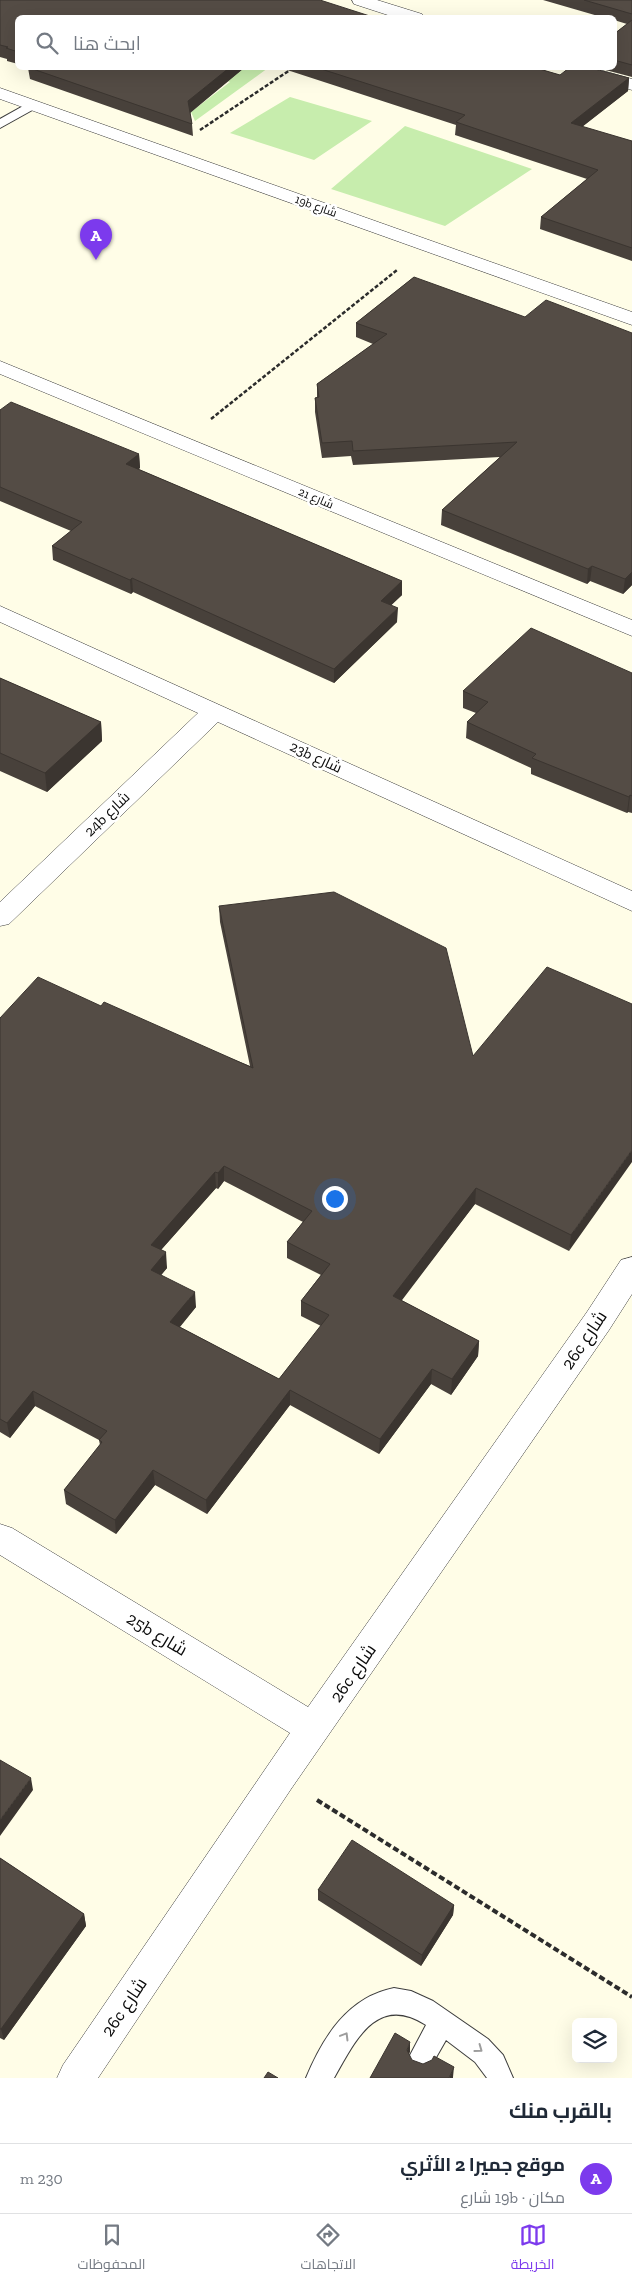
<!DOCTYPE html>
<html lang="ar">
<meta charset="utf-8">
<style>
:root{--surface:#fff;--page:#f2f2f3;--text:#1f2937;--muted:#747a83;--line:#e0e1e3;--accent:#7c3aed}
body{margin:0;font-family:"Zilla Slab",Cairo,serif;background:var(--page);color:var(--text);direction:rtl}
.controls{position:absolute;right:15px;bottom:15px;display:grid;overflow:hidden;border-radius:8px;box-shadow:0 5px 20px #0002}
.controls button{width:45px;height:45px;display:grid;place-items:center;padding:0;border:0;border-bottom:1px solid var(--line);background:var(--surface);color:var(--text);font:25px sans-serif}
.you{position:absolute;left:334px;top:1198px;width:18px;height:18px;margin:-12px;border:4px solid #fff;border-radius:50%;background:#1a73e8;box-shadow:0 0 0 8px #1a73e833}
.badge{display:grid;place-items:center;width:32px;height:32px;border-radius:50%;background:var(--accent);color:#fff;font-size:16px;font-weight:700}
.pin{position:absolute;translate:-50% -41px;filter:drop-shadow(0 1px 2px #0008)}
.pin::after{content:'';position:absolute;top:26px;width:18px;height:15px;background:inherit;clip-path:polygon(0 0,100% 0,50% 100%)}
.list{margin:0;padding:0;list-style:none}
h2{display:flex;justify-content:space-between;align-items:center;height:65px;margin:0;padding:0 20px;font-size:21px}
h2 small{font-size:16px;font-weight:400;color:var(--muted)}
.list li{display:grid;grid-template-columns:32px 1fr auto;gap:15px;align-items:center;box-sizing:border-box;height:70px;padding:0 20px;border-top:1px solid var(--line)}
.list b{display:block;font-size:19px;white-space:nowrap}
.list p{margin:0;font-size:16px;white-space:nowrap;color:var(--muted)}
.list em{font-size:16px;font-style:normal;color:var(--muted)}
.icon{flex:none;width:28px;height:28px;fill:none;stroke:currentColor;stroke-width:2;stroke-linecap:round;stroke-linejoin:round}
.map{position:relative;flex:none;width:632px;height:2078px;overflow:hidden;direction:ltr}
.search{position:absolute;background:var(--surface);box-shadow:0 5px 20px #0002;left:15px;right:15px;top:15px;height:55px;display:flex;align-items:center;gap:12px;box-sizing:border-box;padding:0 18px;border-radius:8px;color:var(--muted);font-size:19px}
.sheet{height:135px;background:var(--surface)}
nav{display:flex;justify-content:space-around;align-items:center;box-sizing:border-box;height:70px;border-top:1px solid var(--line);background:var(--surface);font-size:14px;color:var(--muted)}
nav a{display:grid;justify-items:center;gap:2px}
nav .on{color:var(--accent)}
.map>svg:first-child{display:block}
</style>
<div class="map">
<svg width="632" height="2078" viewBox="0 0 632 2078">
<rect width="100%" height="100%" fill="#fffde7"/>
<path fill="#c7edad" d="M 190,68 L 268,68 L 195,121 L 191,112 L 230,82 L 187,69 Z
M 290,97 L 372,121 L 314,160 L 230,133 Z
M 405,126 L 532,169 L 445,226 L 331,189 Z"/>
<g fill="none" stroke-linecap="round" stroke-linejoin="round">
<g stroke="#3d3d3d" stroke-width="2">
<path id="service" d="M 32,101 L 36,102 L 38,105 L 36,108 L 0,128 L 0,119 Z
M 394,1988 L 411,1991 L 433,2001 L 488,2039 L 503,2055 L 513,2078 L 487,2078 L 475,2062 L 446,2040 L 430,2068 L 421,2072 L 412,2068 L 408,2059 L 426,2025 C 377,1993 355,2041 334,2078 L 306,2078 C 323,2037 348,1997 394,1988 Z"/>
</g>
<g stroke="#3d3d3d" stroke-width="1">
<path id="minor" d="M 352,0 L 377,0 L 422,14 L 424,18 L 397,18 L 354,4 Z
M 567,68 L 593,68 L 632,79 L 632,90 L 570,72 Z
M 0,88 L 632,312 L 632,325 L 0,99 Z
M 0,361 L 632,620 L 632,636 L 0,374 Z
M 0,606 L 632,891 L 632,911 L 218,722 L 9,924 L 0,926 L 0,902 L 198,713 L 0,622 Z
M 632,1257 L 632,1294 L 609,1330 L 291,1789 L 98,2078 L 57,2078 L 63,2065 L 290,1733 L 0,1555 L 0,1524 L 12,1528 L 308,1707 L 587,1312 L 621,1260 Z"/>
</g>
<path stroke="#2c2c2c" stroke-width="2.5" stroke-dasharray="4 2" stroke-linecap="butt" d="M 200,130 L 293,68
M 211,419 L 397,270"/>
<path stroke="#2c2c2c" stroke-width="4" stroke-dasharray="6 3" stroke-linecap="butt" d="M 317,1800 L 632,1997"/>
<use href="#service" fill="#fff" fill-rule="evenodd"/>
<use href="#minor" fill="#fff" fill-rule="evenodd"/>
</g>
<path fill="#48413b" fill-rule="evenodd" d="M 0,0 L 18,18 L 18,64 L 7,61 L 7,59 L 0,57 Z
M 543,0 L 632,0 L 632,77 L 598,68 L 614,68 L 614,34 L 627,24 L 614,20 L 614,18 L 605,18 Z
M 27,68 L 244,68 L 190,112 L 192,124 L 193,136 L 30,79 L 28,68 Z
M 281,68 L 536,68 L 560,75 L 629,78 L 628,91 L 582,127 L 632,141 L 632,261 L 540,229 L 541,217 L 587,179 L 455,135 L 456,125 Z
M 414,277 L 632,585 L 623,594 L 590,581 L 587,584 L 441,525 L 442,510 L 500,457 L 353,465 L 351,456 L 322,458 L 315,412 L 315,398 L 317,397 L 317,384 L 373,344 L 356,337 L 356,323 Z
M 0,410 L 139,454 L 140,468 L 138,469 L 402,581 L 402,595 L 391,605 L 397,622 L 334,683 L 133,592 L 131,594 L 53,560 L 52,546 L 71,531 L 0,501 Z
M 632,673 L 632,813 L 628,812 L 627,813 L 531,774 L 531,768 L 466,738 L 467,722 L 476,713 L 463,708 L 463,691 Z
M 0,678 L 101,722 L 102,741 L 47,792 L 0,771 Z
M 219,906 L 473,1056 L 632,1004 L 569,1251 L 475,1204 L 401,1300 L 479,1341 L 478,1356 L 451,1395 L 431,1384 L 379,1454 L 290,1405 L 207,1514 L 155,1485 L 116,1534 L 66,1504 L 64,1490 L 100,1445 L 99,1440 L 35,1406 L 10,1438 L 0,1432 L 0,1018 L 101,1006 L 250,1066 L 220,922 ZM 224,1181 L 303,1222 L 287,1242 L 287,1258 L 321,1275 L 301,1301 L 301,1316 L 321,1326 L 279,1379 L 180,1327 L 196,1307 L 161,1275 L 167,1268 L 161,1250 L 216,1188 L 218,1189 Z
M 0,1858 L 84,1914 L 86,1926 L 4,2040 L 0,2038 Z
M 318,1890 L 454,1905 L 453,1915 L 421,1966 L 318,1900 Z"/>
<path fill="#3b3530" d="M 229,68 L 244,68 L 189,114 L 188,101 Z
M 629,78 L 628,91 L 570,136 L 571,123 Z
M 139,454 L 140,468 L 127,478 L 126,464 Z
M 592,566 L 590,581 L 587,584 L 588,569 Z
M 632,572 L 632,585 L 623,594 L 625,579 Z
M 132,578 L 133,592 L 131,594 L 130,580 Z
M 402,581 L 402,595 L 381,615 L 381,601 Z
M 398,608 L 397,622 L 334,683 L 334,669 Z
M 101,722 L 102,741 L 47,792 L 45,773 Z
M 630,795 L 628,812 L 627,813 L 629,797 Z
M 632,1150 L 632,1162 L 569,1251 L 571,1235 Z
M 224,1166 L 224,1181 L 218,1189 L 218,1173 Z
M 215,1172 L 216,1188 L 152,1260 L 151,1245 Z
M 476,1188 L 475,1204 L 393,1312 L 393,1296 Z
M 166,1252 L 167,1268 L 153,1285 L 151,1270 Z
M 195,1292 L 196,1307 L 171,1337 L 170,1322 Z
M 479,1341 L 478,1356 L 451,1395 L 452,1379 Z
M 432,1369 L 431,1384 L 379,1454 L 380,1439 Z
M 290,1390 L 290,1405 L 207,1514 L 206,1500 Z
M 33,1391 L 35,1406 L 10,1438 L 7,1423 Z
M 153,1470 L 155,1485 L 116,1534 L 115,1520 Z
M 31,1778 L 33,1790 L 0,1836 L 0,1820 Z
M 454,1905 L 453,1915 L 421,1966 L 422,1955 Z
M 84,1914 L 86,1926 L 4,2040 L 1,2029 Z
M 410,2042 L 410,2052 L 406,2060 L 407,2050 Z
M 454,2067 L 453,2077 L 453,2078 L 449,2078 Z"/>
<path fill="#544c45" stroke="#3b3530" fill-rule="evenodd" d="M 0,0 L 320,0 L 376,18 L 18,18 L 18,52 L 6,48 L 8,47 L 0,45 Z
M 584,0 L 632,0 L 632,14 Z
M 632,20 L 632,65 L 614,60 L 614,34 Z
M 30,68 L 229,68 L 188,101 L 192,124 Z
M 318,68 L 536,68 L 560,75 L 569,68 L 591,68 L 629,78 L 571,123 L 632,141 L 632,248 L 541,217 L 598,170 L 456,122 L 465,115 Z
M 414,277 L 525,317 L 546,300 L 632,333 L 632,572 L 625,579 L 592,566 L 588,569 L 442,510 L 517,442 L 353,451 L 352,441 L 322,443 L 315,398 L 319,397 L 317,384 L 387,334 L 356,323 Z
M 11,402 L 139,454 L 126,464 L 402,581 L 381,601 L 398,608 L 334,669 L 132,578 L 130,580 L 52,546 L 82,522 L 0,487 L 0,410 Z
M 531,628 L 632,673 L 632,796 L 630,795 L 629,797 L 532,758 L 536,754 L 467,722 L 488,702 L 463,691 Z
M 0,678 L 101,722 L 45,773 L 0,753 Z
M 334,892 L 446,948 L 473,1056 L 547,967 L 632,1004 L 632,1150 L 571,1235 L 476,1188 L 393,1296 L 479,1341 L 452,1379 L 432,1369 L 380,1439 L 290,1390 L 206,1500 L 153,1470 L 115,1520 L 64,1490 L 102,1442 L 99,1440 L 107,1431 L 33,1391 L 7,1423 L 0,1419 L 0,1018 L 38,977 L 101,1006 L 104,1002 L 253,1068 L 219,906 ZM 224,1166 L 312,1211 L 287,1242 L 330,1264 L 301,1301 L 329,1315 L 279,1379 L 170,1322 L 195,1292 L 151,1270 L 166,1252 L 151,1245 L 215,1172 L 218,1173 Z
M 0,1760 L 31,1778 L 0,1820 Z
M 352,1840 L 454,1905 L 422,1955 L 318,1890 Z
M 0,1858 L 84,1914 L 1,2029 L 0,2029 Z
M 395,2033 L 410,2042 L 407,2050 L 412,2060 L 423,2064 L 432,2060 L 434,2056 L 454,2067 L 449,2078 L 370,2078 Z
M 268,2072 L 278,2078 L 264,2078 Z"/>
<defs><path id="oneway-chevron" d="M-2-3.5L2.5 0L-2 3.5" fill="none" stroke-width="1.6" stroke-linecap="round" stroke-linejoin="round" transform="scale(1.25)"/></defs>
<g stroke="#9d9d9d">
<use href="#oneway-chevron" transform="translate(345 2036) rotate(-59)"/>
<use href="#oneway-chevron" transform="translate(479 2049) rotate(36)"/>
</g>
<g text-anchor="middle" dominant-baseline="central" stroke-width="5" stroke-linejoin="round" paint-order="stroke">
<g font-size="12" fill="#0a0a0a" stroke="#fff">
<text transform="translate(316 206) rotate(20)">19b شارع</text>
<text transform="translate(316 498) rotate(23)">شارع 21</text>
</g>
<g font-size="15" fill="#0a0a0a" stroke="#fff">
<text transform="translate(316 757) rotate(25)">23b شارع</text>
<text transform="translate(107 814) rotate(-44)">24b شارع</text>
</g>
<g font-size="18" fill="#0a0a0a" stroke="#fff">
<text transform="translate(584 1340) rotate(-56)">26c شارع</text>
<text transform="translate(157 1634) rotate(31)">25b شارع</text>
<text transform="translate(353 1673) rotate(-55)">26c شارع</text>
<text transform="translate(124 2007) rotate(-56)">26c شارع</text>
</g>
</g>
</svg>
<div class="controls">
<button><svg class="icon" aria-label="layers" viewBox="0 0 24 24"><path d="M12 4l9 5-9 5-9-5zM3 14l9 5 9-5"/></svg></button>
</div>
<div class="you"></div>
<div class="pin badge" style="left:96px;top:260px">A</div>
<div class="search"><svg class="icon" aria-label="search" viewBox="0 0 24 24"><circle cx="10" cy="10" r="6"/><path d="M15 15l6 6"/></svg>ابحث هنا</div>
</div>
<section class="sheet">
<h2>بالقرب منك<small></small></h2>
<ul class="list">
<li><span class="badge">A</span><div><b>موقع جميرا 2 الأثري</b><p>مكان · 19b شارع</p></div><em>230 m</em></li>
</ul>
</section>
<nav>
<a class="on"><svg class="icon" aria-label="map" viewBox="0 0 24 24"><path d="M3 6l6-2 6 2 6-2v14l-6 2-6-2-6 2zM9 4v14M15 6v14"/></svg>الخريطة</a>
<a><svg class="icon" aria-label="directions" viewBox="0 0 24 24"><path d="M12 3l9 9-9 9-9-9zM9 14v-3h6M13 9l2 2-2 2"/></svg>الاتجاهات</a>
<a><svg class="icon" aria-label="saved" viewBox="0 0 24 24"><path d="M7 4h10v16l-5-4-5 4z"/></svg>المحفوظات</a>
</nav>
